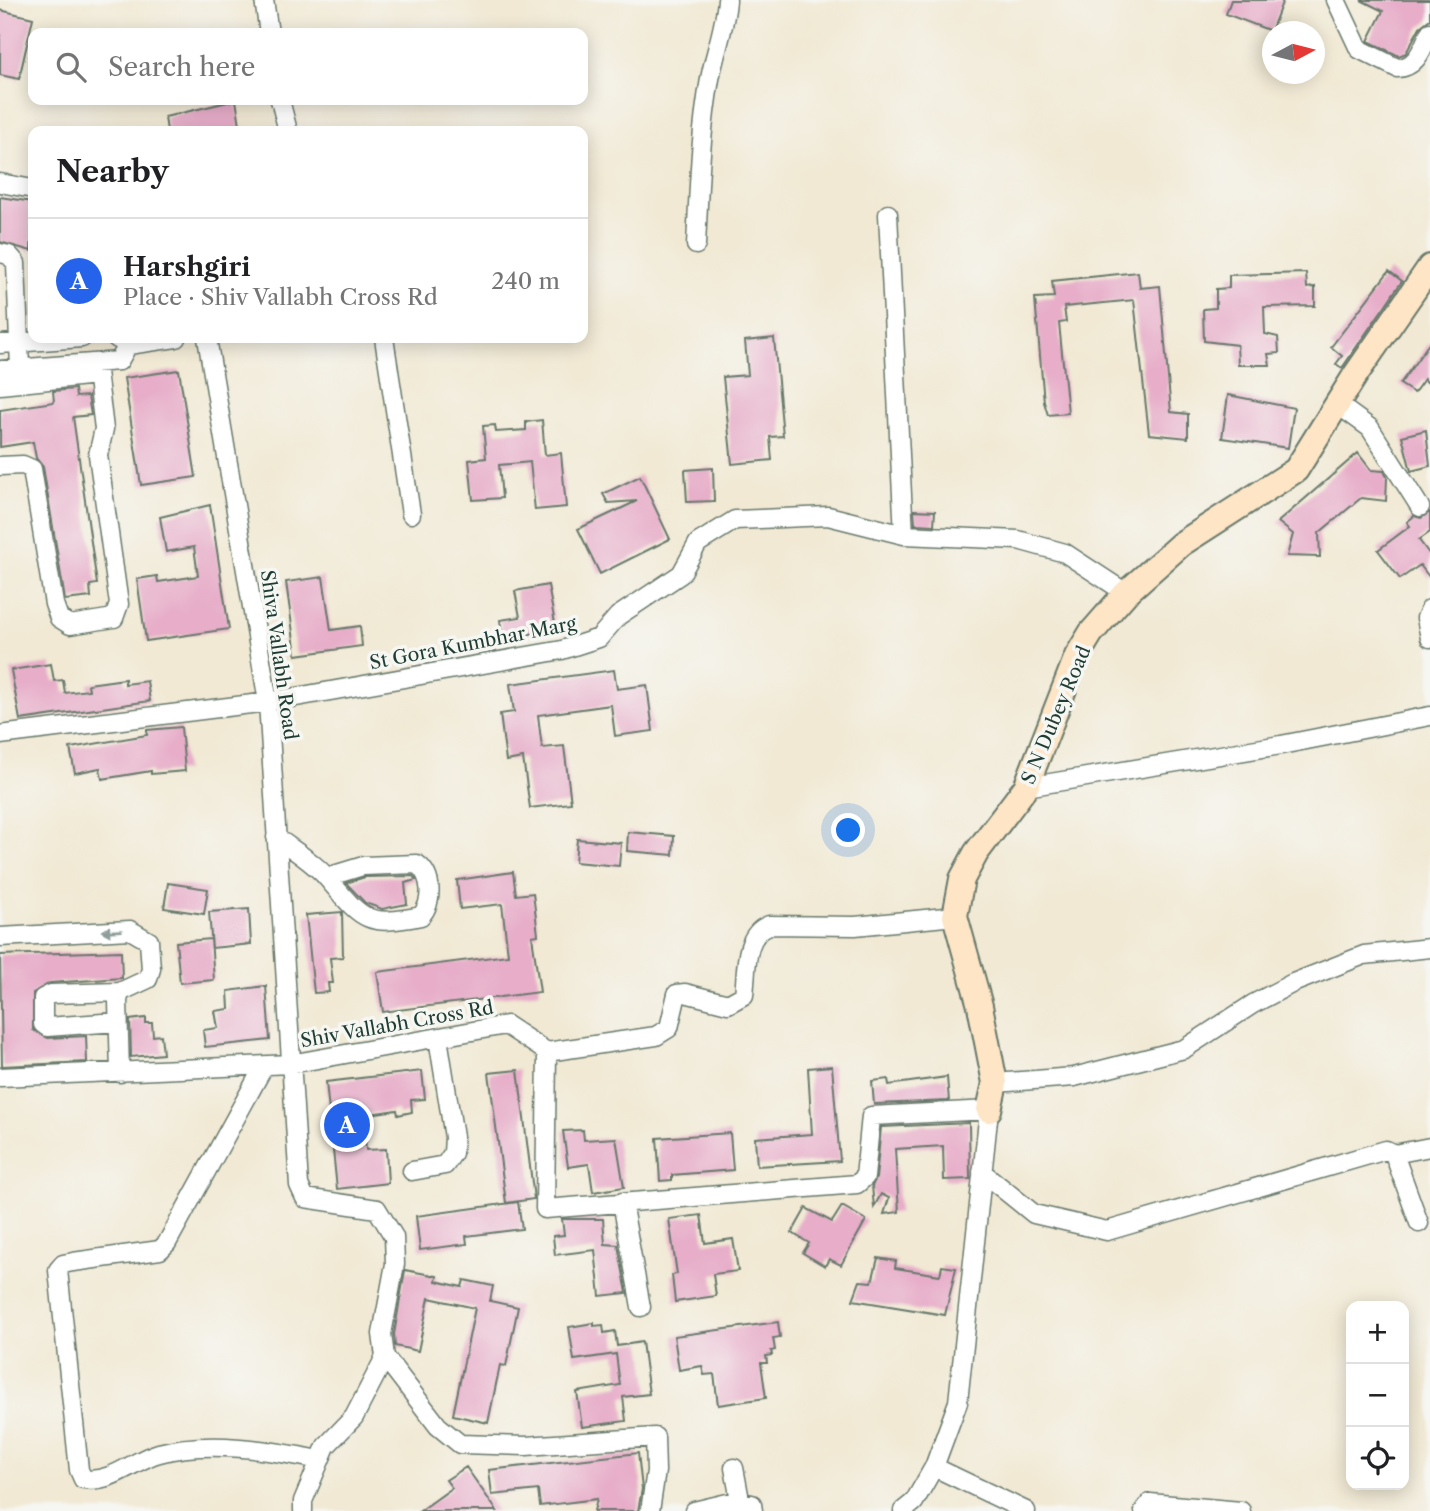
<!DOCTYPE html>
<meta charset="utf-8">
<style>
:root{--surface:#fff;--page:#f2f2f2;--text:#202124;--muted:#757577;--line:#e0e0e0;--accent:#2563eb}
body{margin:0;font-family:"Libre Caslon Text",serif;background:var(--page);color:var(--text)}
.controls{position:absolute;right:21px;bottom:21px;display:grid;overflow:hidden;border-radius:14px;box-shadow:0 4px 18px #0003}
.controls button{width:63px;height:63px;display:grid;place-items:center;padding:0;border:0;border-bottom:2px solid var(--line);background:var(--surface);color:var(--text);font:35px sans-serif}
.compass{position:absolute;left:1262px;top:21px;width:63px;height:63px;border-radius:50%;background:var(--surface);box-shadow:0 4px 18px #0003;rotate:83deg}
.you{position:absolute;left:849px;top:831px;width:24px;height:24px;margin:-18px;border:5px solid #fff;border-radius:50%;background:#1a73e8;box-shadow:0 0 0 10px #1a73e833}
.badge{display:grid;place-items:center;width:46px;height:46px;border-radius:50%;background:var(--accent);color:#fff;font-size:23px;font-weight:700}
.pin{position:absolute;translate:-50% -50%;border:4px solid #fff;box-shadow:0 2px 7px #0006}
.list{margin:0;padding:0;list-style:none}
h2{display:flex;justify-content:space-between;align-items:center;height:91px;margin:0;padding:0 28px;font-size:30px}
h2 small{font-size:23px;font-weight:400;color:var(--muted)}
.list li{display:grid;grid-template-columns:46px 1fr auto;gap:21px;align-items:center;box-sizing:border-box;height:126px;padding:0 28px;border-top:2px solid var(--line)}
.list b{display:block;font-size:26px;white-space:nowrap}
.list p{margin:0;font-size:23px;white-space:nowrap;color:var(--muted)}
.list em{font-size:23px;font-style:normal;color:var(--muted)}
.icon{flex:none;width:38px;height:38px;fill:none;stroke:currentColor;stroke-width:2;stroke-linecap:round;stroke-linejoin:round}
.map{position:relative;flex:none;width:1430px;height:1511px;overflow:hidden}
.search{position:absolute;background:var(--surface);box-shadow:0 4px 18px #0003;left:28px;top:28px;width:560px;height:77px;display:flex;align-items:center;gap:18px;box-sizing:border-box;padding:0 24px;border-radius:14px;color:var(--muted);font-size:26px}
.panel{position:absolute;background:var(--surface);box-shadow:0 4px 18px #0003;left:28px;top:126px;width:560px;height:217px;border-radius:14px}
.map>svg:first-child{display:block}
</style>
<div class="map">
<svg width="1430" height="1511" viewBox="0 0 1430 1511">
<rect width="100%" height="100%" fill="#f6f6f2"/>
<filter id="ink" filterUnits="userSpaceOnUse"><feTurbulence type="fractalNoise" baseFrequency=".0143" numOctaves="2"/><feDisplacementMap in="SourceGraphic" scale="14" xChannelSelector="R" yChannelSelector="G"/><feConvolveMatrix kernelMatrix="1 2 1 2 8 2 1 2 1" color-interpolation-filters="sRGB"/></filter>
<filter id="wash" filterUnits="userSpaceOnUse"><feTurbulence type="fractalNoise" baseFrequency=".00686" numOctaves="4" result="noise"/><feDisplacementMap in="SourceGraphic" scale="28" xChannelSelector="R" yChannelSelector="G"/><feGaussianBlur stdDeviation="1.57" result="paint"/><feColorMatrix in="noise" values="0 0 0 0 0 0 0 0 0 0 0 0 0 0 0 0 0 1.4 0 .05"/><feComposite in="paint" operator="in"/></filter>
<g filter="url(#wash)">
<rect width="100%" height="100%" fill="#f1e9d4"/>
<g id="blocks">
<path fill="#e7adc9" d="M 1231,0 L 1283,0 L 1271,31 L 1226,14 Z
M 1361,0 L 1430,0 L 1430,19 L 1420,27 L 1406,53 L 1399,56 L 1368,41 L 1383,11 Z
M 0,10 L 33,18 L 19,79 L 0,75 Z
M 236,100 L 241,131 L 167,131 L 165,117 Z
M 0,197 L 33,202 L 31,251 L 0,242 Z
M 1389,271 L 1402,281 L 1342,368 L 1336,364 L 1342,356 L 1331,347 Z
M 1138,272 L 1140,288 L 1160,286 L 1171,412 L 1188,414 L 1188,438 L 1149,434 L 1134,300 L 1064,307 L 1066,322 L 1059,323 L 1068,413 L 1048,415 L 1044,402 L 1035,298 L 1054,297 L 1052,281 Z
M 1306,273 L 1307,288 L 1315,287 L 1315,306 L 1264,307 L 1265,334 L 1278,337 L 1279,353 L 1268,354 L 1270,365 L 1238,365 L 1237,345 L 1204,341 L 1203,309 L 1216,308 L 1216,289 L 1229,288 L 1229,275 Z
M 774,338 L 783,436 L 770,437 L 772,460 L 732,464 L 723,377 L 748,375 L 745,341 Z
M 1430,342 L 1430,385 L 1424,379 L 1414,393 L 1400,384 Z
M 179,370 L 196,477 L 141,485 L 124,378 Z
M 75,389 L 76,397 L 88,396 L 91,415 L 73,417 L 97,584 L 90,585 L 91,597 L 65,600 L 43,467 L 36,458 L 33,442 L 0,447 L 0,410 L 54,402 L 53,391 Z
M 1228,395 L 1294,408 L 1288,448 L 1222,438 Z
M 542,420 L 545,455 L 561,453 L 566,507 L 535,510 L 530,462 L 499,465 L 502,498 L 473,500 L 469,460 L 486,458 L 483,426 L 495,425 L 496,432 L 526,430 L 526,422 Z
M 1426,430 L 1430,466 L 1411,471 L 1402,436 Z
M 1358,453 L 1371,470 L 1384,471 L 1387,477 L 1386,501 L 1361,498 L 1319,533 L 1320,557 L 1287,556 L 1293,534 L 1278,522 Z
M 713,468 L 714,501 L 687,502 L 685,470 Z
M 640,476 L 670,539 L 600,574 L 578,529 L 637,501 L 608,503 L 603,494 Z
M 210,505 L 229,629 L 146,641 L 137,579 L 157,576 L 158,582 L 198,576 L 194,547 L 166,552 L 160,517 Z
M 914,510 L 935,511 L 934,525 L 915,524 Z
M 1430,512 L 1430,532 L 1419,540 L 1430,555 L 1430,578 L 1420,565 L 1400,579 L 1378,550 L 1410,526 L 1407,522 L 1414,516 L 1421,518 Z
M 323,577 L 331,630 L 360,626 L 362,646 L 296,655 L 286,582 Z
M 548,585 L 556,629 L 503,639 L 500,620 L 520,617 L 515,591 Z
M 51,664 L 54,681 L 63,680 L 65,693 L 89,690 L 88,684 L 125,679 L 125,684 L 147,681 L 150,701 L 20,720 L 11,670 Z
M 614,670 L 617,689 L 647,685 L 653,731 L 615,736 L 611,705 L 538,715 L 542,748 L 564,746 L 571,803 L 530,808 L 523,758 L 506,761 L 500,714 L 514,712 L 510,684 Z
M 181,727 L 185,771 L 151,774 L 151,771 L 102,779 L 100,768 L 75,773 L 70,748 L 147,735 L 147,730 Z
M 628,832 L 674,836 L 673,855 L 627,851 Z
M 577,839 L 621,843 L 619,866 L 575,862 Z
M 513,872 L 516,895 L 533,893 L 538,935 L 532,936 L 540,992 L 383,1012 L 377,972 L 508,955 L 502,904 L 460,909 L 457,880 Z
M 413,876 L 416,880 L 405,883 L 407,904 L 382,909 L 365,903 L 346,883 L 365,877 Z
M 168,883 L 208,889 L 204,914 L 164,908 Z
M 249,909 L 251,944 L 212,948 L 209,912 Z
M 342,912 L 343,957 L 330,958 L 333,983 L 328,983 L 329,992 L 314,993 L 306,915 Z
M 211,939 L 214,980 L 180,983 L 176,942 Z
M 121,951 L 122,978 L 50,983 L 33,993 L 33,1030 L 48,1038 L 86,1036 L 87,1062 L 2,1066 L 0,955 Z
M 266,986 L 270,1040 L 205,1047 L 203,1030 L 218,1028 L 215,1011 L 229,1009 L 228,991 Z
M 146,1018 L 146,1023 L 152,1023 L 153,1036 L 161,1035 L 163,1054 L 131,1057 L 130,1020 Z
M 832,1066 L 840,1161 L 757,1166 L 755,1138 L 812,1134 L 808,1068 Z
M 518,1070 L 534,1199 L 506,1203 L 489,1073 Z
M 422,1071 L 425,1099 L 411,1100 L 412,1112 L 398,1115 L 397,1110 L 363,1115 L 366,1150 L 386,1149 L 388,1183 L 337,1189 L 326,1082 Z
M 947,1077 L 949,1101 L 874,1104 L 872,1081 L 888,1079 L 889,1085 Z
M 969,1123 L 970,1179 L 944,1180 L 943,1146 L 895,1149 L 899,1212 L 884,1214 L 889,1198 L 881,1194 L 874,1207 L 872,1186 L 876,1178 L 881,1127 Z
M 583,1130 L 584,1140 L 616,1138 L 624,1187 L 593,1192 L 589,1164 L 568,1167 L 563,1131 Z
M 730,1133 L 733,1170 L 672,1175 L 672,1180 L 660,1181 L 657,1138 Z
M 518,1202 L 522,1229 L 466,1236 L 467,1244 L 420,1250 L 416,1216 Z
M 842,1206 L 866,1220 L 841,1265 L 829,1259 L 825,1266 L 803,1253 L 809,1243 L 792,1233 L 806,1208 L 832,1222 Z
M 701,1215 L 705,1243 L 733,1239 L 738,1271 L 713,1274 L 716,1296 L 675,1302 L 672,1275 L 677,1274 L 669,1219 Z
M 562,1219 L 603,1219 L 605,1244 L 618,1245 L 627,1293 L 600,1296 L 595,1250 L 555,1255 L 553,1236 L 564,1235 Z
M 878,1258 L 896,1261 L 895,1268 L 940,1275 L 942,1266 L 956,1268 L 945,1315 L 853,1300 L 860,1281 L 872,1282 Z
M 405,1270 L 437,1276 L 436,1281 L 462,1287 L 464,1280 L 493,1286 L 490,1301 L 518,1307 L 506,1366 L 500,1365 L 488,1423 L 453,1415 L 475,1308 L 429,1298 L 418,1351 L 395,1346 L 394,1334 Z
M 778,1322 L 780,1337 L 773,1338 L 775,1350 L 771,1351 L 772,1355 L 766,1356 L 767,1363 L 761,1363 L 766,1398 L 718,1405 L 714,1374 L 704,1375 L 702,1366 L 679,1370 L 674,1336 Z
M 594,1323 L 594,1326 L 603,1325 L 604,1333 L 615,1331 L 617,1346 L 642,1342 L 649,1394 L 623,1397 L 626,1421 L 582,1427 L 577,1392 L 620,1385 L 616,1354 L 574,1360 L 569,1327 Z
M 638,1453 L 642,1489 L 638,1511 L 594,1511 L 597,1499 L 540,1506 L 538,1490 L 492,1495 L 489,1470 Z
M 466,1467 L 497,1511 L 420,1511 L 452,1488 L 446,1480 Z"/>
</g>
</g>
<g filter="url(#ink)">
<use href="#blocks" fill-opacity="0" stroke="#68796c" stroke-width="2"/>
<g fill="none" stroke-linecap="round" stroke-linejoin="round">
<g stroke="#68796c" stroke-width="21">
<path id="street" d="M 264,0 L 269,33
M 1336,0 L 1359,49 L 1397,68 C 1417,68 1423,47 1430,32
M 280,100 L 288,131
M 0,183 L 33,189
M 888,214 L 904,535
M 696,245 C 699,190 700,134 710,79 C 715,52 725,28 727,0
M 0,253 L 9,255 L 16,263 L 20,369
M 116,338 L 128,345 L 176,338
M 207,338 L 268,702 L 299,1185 L 305,1198 L 377,1209 L 394,1237 L 395,1264 L 382,1334 L 385,1357 L 438,1426 L 460,1444 L 526,1446 L 655,1437 L 656,1471 L 650,1511
M 384,338 L 411,514
M 0,344 L 82,338
M 0,370 L 119,361 L 128,345
M 0,385 L 97,375
M 1337,404 L 1370,428 L 1420,507
M 0,466 L 23,465 L 32,469 L 54,604 L 59,618 L 70,625 L 114,618 L 119,604 L 98,455 L 104,429 L 96,363
M 1430,609 L 1426,618 L 1430,638
M 0,735 L 268,702 L 562,650 L 599,638 L 618,616 L 681,574 L 698,543 L 735,520 L 828,516 L 904,535 L 1018,540 L 1065,553 L 1126,593
M 1026,787 L 1281,745 L 1430,716
M 276,837 C 293,850 315,863 328,879 C 363,920 366,927 421,916 C 433,902 433,876 417,864 L 363,866 L 327,877
M 0,937 L 130,930 L 149,941 L 151,969 L 148,979 L 120,992 L 118,1001 L 120,1073
M 117,1022 L 47,1027 L 43,1024 L 43,998 L 51,994 L 120,992
M 547,1052 L 545,1209 L 857,1184 L 865,1177 L 871,1116 L 989,1110 L 958,1402 L 934,1467 L 914,1502 L 903,1511
M 264,1066 L 167,1243 L 160,1250 L 73,1262 L 63,1264 L 58,1270 L 79,1470 L 83,1479 C 112,1484 133,1460 159,1453 C 208,1440 271,1450 320,1460
M 0,1077 L 290,1064 L 506,1025 L 547,1052 L 656,1036 L 669,1028 L 677,994 L 685,993 L 728,1004 L 744,995 C 747,971 743,935 769,925 L 855,926 L 955,916
M 995,1083 L 1074,1077 L 1184,1049 L 1253,1004 L 1293,983 L 1364,955 L 1430,948
M 1394,1154 L 1430,1147
M 412,1171 L 445,1165 L 453,1153 L 454,1137 L 438,1038
M 982,1172 L 1034,1214 L 1107,1231 L 1386,1150 L 1394,1154 L 1419,1223
M 622,1202 L 641,1307
M 934,1467 L 1026,1511
M 734,1468 L 740,1500
M 303,1511 L 303,1501 L 326,1446 L 354,1417 L 385,1357
M 694,1511 L 736,1501 L 752,1504 L 753,1511
M 1144,1511 L 1150,1503 L 1241,1511"/>
</g>
<g stroke="#68796c" stroke-width="28">
<path id="secondary" d="M 989,1110 L 995,1083 L 980,1006 L 955,916 L 962,879 L 976,853 L 1026,787 L 1077,656 L 1091,633 L 1126,593 L 1181,544 L 1296,470 L 1356,374 L 1430,267"/>
</g>
<use href="#street" stroke="#fff" stroke-width="18"/>
<use href="#secondary" stroke="#fde5c5" stroke-width="24"/>
</g>
<defs><path id="oneway-solid" d="M-6-.8H1V-3.2L6.5 0L1 3.2V.8H-6Z" transform="scale(1.75)"/></defs>
<use fill="#8f9e9a" href="#oneway-solid" transform="translate(112 931) rotate(178)"/>
</g>
<g text-anchor="middle" dominant-baseline="central" stroke-width="7" stroke-linejoin="round" paint-order="stroke">
<g font-size="19" fill="#1f3d34" stroke="#f6f6f2">
<text transform="translate(473 643) rotate(-11)">St Gora Kumbhar Marg</text>
<text transform="translate(279 655) rotate(82)">Shiva Vallabh Road</text>
<text transform="translate(1056 715) rotate(-67)">S N Dubey Road</text>
<text transform="translate(397 1024) rotate(-10)">Shiv Vallabh Cross Rd</text>
</g>
</g>
</svg>
<div class="controls">
<button>+</button>
<button>−</button>
<button><svg class="icon" aria-label="locate" viewBox="0 0 24 24"><circle cx="12" cy="12" r="6"/><path d="M12 2v4M12 18v4M2 12h4M18 12h4"/></svg></button>
</div>
<svg class="compass" viewBox="-18 -18 36 36"><path d="M0-13l5 13h-10z" fill="#e53935"/><path d="M0 13l5-13h-10z" fill="#757577"/></svg>
<div class="you"></div>
<div class="pin badge" style="left:347px;top:1125px">A</div>
<div class="search"><svg class="icon" aria-label="search" viewBox="0 0 24 24"><circle cx="10" cy="10" r="6"/><path d="M15 15l6 6"/></svg>Search here</div>
<section class="panel">
<h2>Nearby<small></small></h2>
<ul class="list">
<li><span class="badge">A</span><div><b>Harshgiri</b><p>Place · Shiv Vallabh Cross Rd</p></div><em>240 m</em></li>
</ul>
</section>
</div>
